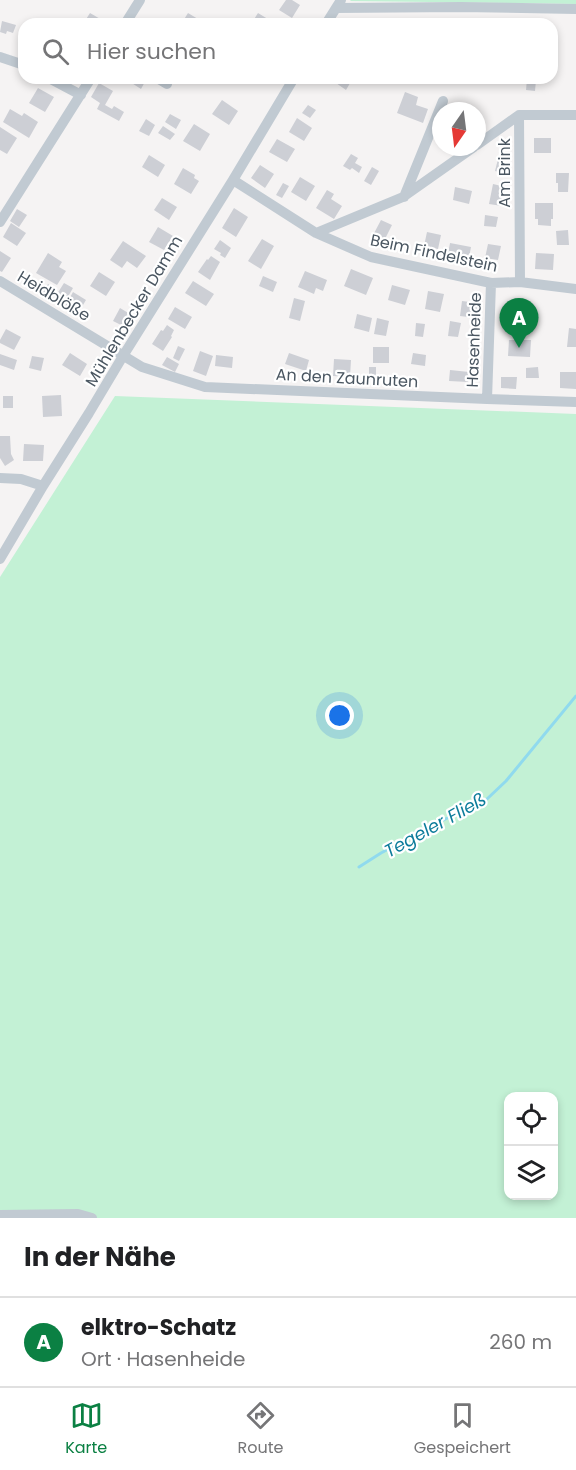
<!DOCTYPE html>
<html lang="de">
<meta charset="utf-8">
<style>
:root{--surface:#fff;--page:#f2f2f2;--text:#202124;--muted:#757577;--line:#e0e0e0;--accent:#0b8043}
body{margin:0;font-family:Poppins,sans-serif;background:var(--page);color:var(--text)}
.controls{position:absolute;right:18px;bottom:18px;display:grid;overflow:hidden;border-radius:12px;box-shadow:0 3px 9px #0003}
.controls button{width:54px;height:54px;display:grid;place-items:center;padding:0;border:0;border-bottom:2px solid var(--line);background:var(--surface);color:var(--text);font:30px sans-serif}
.compass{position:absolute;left:432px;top:102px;width:54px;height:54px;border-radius:50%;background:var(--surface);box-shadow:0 3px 9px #0003;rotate:194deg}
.you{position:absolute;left:340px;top:716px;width:21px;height:21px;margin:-15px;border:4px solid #fff;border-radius:50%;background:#1a73e8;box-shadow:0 0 0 9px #1a73e833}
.badge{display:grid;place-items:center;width:39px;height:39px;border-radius:50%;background:var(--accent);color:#fff;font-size:20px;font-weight:700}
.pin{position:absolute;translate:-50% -50px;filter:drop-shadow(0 2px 3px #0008)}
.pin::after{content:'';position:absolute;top:32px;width:21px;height:18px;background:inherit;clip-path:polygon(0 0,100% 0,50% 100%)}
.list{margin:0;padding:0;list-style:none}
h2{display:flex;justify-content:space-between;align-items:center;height:78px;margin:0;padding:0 24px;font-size:26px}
h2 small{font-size:20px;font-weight:400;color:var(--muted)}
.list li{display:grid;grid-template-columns:39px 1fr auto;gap:18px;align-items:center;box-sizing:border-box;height:90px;padding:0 24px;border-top:2px solid var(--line)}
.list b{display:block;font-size:22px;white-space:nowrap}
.list p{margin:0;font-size:20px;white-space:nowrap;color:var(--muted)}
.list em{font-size:20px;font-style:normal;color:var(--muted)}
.icon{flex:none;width:33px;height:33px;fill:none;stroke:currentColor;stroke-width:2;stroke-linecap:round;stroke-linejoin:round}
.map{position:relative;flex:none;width:576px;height:1218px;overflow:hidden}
.search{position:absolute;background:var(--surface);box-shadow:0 3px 9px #0003;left:18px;right:18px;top:18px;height:66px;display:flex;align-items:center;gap:15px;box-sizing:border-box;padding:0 21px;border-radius:18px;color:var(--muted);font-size:22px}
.sheet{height:168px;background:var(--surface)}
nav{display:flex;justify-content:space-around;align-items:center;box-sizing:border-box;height:84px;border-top:2px solid var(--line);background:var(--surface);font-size:16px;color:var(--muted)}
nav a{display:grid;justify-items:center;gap:3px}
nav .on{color:var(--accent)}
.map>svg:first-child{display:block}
</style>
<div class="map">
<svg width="576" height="1218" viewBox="0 0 576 1218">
<rect width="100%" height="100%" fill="#f5f3f3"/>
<path fill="#c3f1d5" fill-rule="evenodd" d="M 351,0 L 576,0 L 576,4 L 350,1 Z
M 115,396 L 576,414 L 576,1218 L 92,1218 L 0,1215 L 0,577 ZM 508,1096 L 554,1096 L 554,1196 L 508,1196 Z"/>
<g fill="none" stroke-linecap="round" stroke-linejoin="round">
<path stroke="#90daee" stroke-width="3" d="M 359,867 L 381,853 L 433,825 L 487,799 L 506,781 L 576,696"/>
</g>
<path fill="#cdcfd5" d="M 286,0 L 292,0 L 300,5 L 292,18 L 279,10 Z
M 90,13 L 102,20 L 100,24 L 83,24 Z
M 188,13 L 198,19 L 195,24 L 187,24 L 183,21 Z
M 258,13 L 276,24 L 251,24 Z
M 2,21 L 16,25 L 13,33 L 7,31 L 6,34 L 0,32 Z
M 129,78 L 147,78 L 141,89 L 127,80 Z
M 339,78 L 353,78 L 346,90 L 336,83 Z
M 527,79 L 536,80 L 535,91 L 526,90 Z
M 99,83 L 113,91 L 105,105 L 112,109 L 114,106 L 124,112 L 119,121 L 97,109 L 100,103 L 91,97 Z
M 38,88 L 54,97 L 45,112 L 29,103 Z
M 405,92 L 418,97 L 416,105 L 428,109 L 423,123 L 397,113 Z
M 222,100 L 238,111 L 229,125 L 212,114 Z
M 308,105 L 316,110 L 310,118 L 302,113 Z
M 10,109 L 22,116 L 24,113 L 38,122 L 29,138 L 3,122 Z
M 170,114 L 181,120 L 176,129 L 165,122 Z
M 297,118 L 312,128 L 304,141 L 289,132 Z
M 146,119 L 155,125 L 149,136 L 139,131 Z
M 194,124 L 210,134 L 200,151 L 183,141 Z
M 163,126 L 175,134 L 170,140 L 158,133 Z
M 0,127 L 17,138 L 7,154 L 0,150 Z
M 534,138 L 551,138 L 551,153 L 534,153 Z
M 277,139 L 295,149 L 287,162 L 269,152 Z
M 351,154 L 358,158 L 355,163 L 362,167 L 359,173 L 352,168 L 350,170 L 343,166 Z
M 149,155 L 165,165 L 158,177 L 142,167 Z
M 498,159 L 505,160 L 503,173 L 495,171 Z
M 260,165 L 274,174 L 265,188 L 251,178 Z
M 372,167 L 379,171 L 371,185 L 364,181 Z
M 183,168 L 195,175 L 194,178 L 199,181 L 191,194 L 174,184 Z
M 556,173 L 569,173 L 568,192 L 558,192 L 558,183 L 556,183 Z
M 300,177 L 315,186 L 306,201 L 291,192 Z
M 283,183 L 289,186 L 282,198 L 276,195 Z
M 493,184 L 506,187 L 502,206 L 489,204 Z
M 455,187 L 472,191 L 469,204 L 453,200 Z
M 327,190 L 334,194 L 331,199 L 342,206 L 334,219 L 316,208 Z
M 162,198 L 177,207 L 169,220 L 154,210 Z
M 535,203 L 553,203 L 553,219 L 551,219 L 551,226 L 538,225 L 538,219 L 535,219 Z
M 234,208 L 248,217 L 236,237 L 222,228 Z
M 17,209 L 27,215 L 19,227 L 10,221 Z
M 485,215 L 498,217 L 496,227 L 484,226 Z
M 381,220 L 392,225 L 383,243 L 372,237 Z
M 11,223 L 26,233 L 17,246 L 3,237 Z
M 158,227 L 173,236 L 164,250 L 149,242 Z
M 568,230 L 569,245 L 557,245 L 556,231 Z
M 427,232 L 441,235 L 438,249 L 424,246 Z
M 262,239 L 274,246 L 261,269 L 248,261 Z
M 220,240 L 231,248 L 225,258 L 220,255 L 221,253 L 214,249 Z
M 123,241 L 146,256 L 137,268 L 127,261 L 122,268 L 110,260 Z
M 450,243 L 471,247 L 468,263 L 447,259 Z
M 488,244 L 501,246 L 498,260 L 485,258 Z
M 0,251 L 11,258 L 2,272 L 0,271 Z
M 48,253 L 62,262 L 59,267 L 66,271 L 57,285 L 36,273 Z
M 536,253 L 554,254 L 553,270 L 535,269 Z
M 211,256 L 220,262 L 210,280 L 198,272 L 207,259 L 208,260 Z
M 351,269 L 373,278 L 366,295 L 344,286 Z
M 305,271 L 327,280 L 323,291 L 316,288 L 314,294 L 298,287 Z
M 99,272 L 115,282 L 106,296 L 90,286 Z
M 263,276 L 277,282 L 273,292 L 259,286 Z
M 193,281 L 214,294 L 206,306 L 185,293 Z
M 64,283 L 73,288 L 66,300 L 57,294 Z
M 48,284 L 57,289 L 50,300 L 41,295 Z
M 392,285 L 410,290 L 405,305 L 388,300 Z
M 428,291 L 444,294 L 440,312 L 425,309 Z
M 73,292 L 86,300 L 77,315 L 64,308 Z
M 294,298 L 305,301 L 300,321 L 289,318 Z
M 462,301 L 478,303 L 476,318 L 460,316 Z
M 175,307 L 192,317 L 185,329 L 168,319 Z
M 120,308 L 130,314 L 123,326 L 113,321 Z
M 357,314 L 372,318 L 369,332 L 354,328 Z
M 377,318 L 389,321 L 386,336 L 374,334 Z
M 450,321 L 461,323 L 458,337 L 448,336 Z
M 416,323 L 425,324 L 423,337 L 415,336 Z
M 167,325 L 174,330 L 171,336 L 172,337 L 163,351 L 152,344 L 161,330 L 163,331 Z
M 569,328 L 576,329 L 576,347 L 567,347 Z
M 6,329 L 21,337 L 14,350 L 0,343 L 0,340 Z
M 509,340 L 531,340 L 530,357 L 508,356 Z
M 178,346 L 185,349 L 179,361 L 173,358 Z
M 373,347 L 389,347 L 389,363 L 373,363 Z
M 200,351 L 213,356 L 206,376 L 193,371 Z
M 70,353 L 87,364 L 80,376 L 62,365 Z
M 289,353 L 309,360 L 306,371 L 285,364 Z
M 413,353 L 426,355 L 425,366 L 411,364 Z
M 0,354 L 17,360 L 14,370 L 0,365 Z
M 216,355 L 233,357 L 232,368 L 215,366 Z
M 32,356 L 44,358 L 41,371 L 29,368 Z
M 167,357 L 179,364 L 175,372 L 162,365 Z
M 334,359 L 351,360 L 350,377 L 333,376 Z
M 369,367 L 376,367 L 376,380 L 369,380 Z
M 538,367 L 539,378 L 526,378 L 526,368 Z
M 450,370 L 469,372 L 468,382 L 449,381 Z
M 560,372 L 576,372 L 576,389 L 560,388 Z
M 501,377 L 517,377 L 516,389 L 501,388 Z
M 61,395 L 62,416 L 43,417 L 42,396 Z
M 3,396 L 13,396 L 13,408 L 3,408 Z
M 0,436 L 10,436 L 11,454 L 14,460 L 5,466 L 0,458 Z
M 24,444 L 44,445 L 43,461 L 23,461 Z"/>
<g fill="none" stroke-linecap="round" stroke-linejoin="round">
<path stroke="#c1cad2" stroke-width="10" d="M 336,8 L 461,7 L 576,9
M 125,24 L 140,0
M 326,24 L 341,0
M 0,57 L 24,65
M 49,78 L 81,95
M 157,78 L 167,84
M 519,115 L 576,115
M 477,145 L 519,115 L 520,282
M 233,180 L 316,233 L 371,257 L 491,283 L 520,282 L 576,289
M 404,197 L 443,101
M 0,222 L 91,78
M 316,233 L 403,197 L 474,147
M 0,281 L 142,367 L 205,387 L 487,399 L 576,402
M 487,399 L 491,283
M 0,478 L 21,479 L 43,486
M 0,559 L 43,486 L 89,413 L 123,356 L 233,180 L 294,78
M 0,1215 L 78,1214 L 92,1218"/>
</g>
<g text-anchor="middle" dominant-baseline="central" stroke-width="4.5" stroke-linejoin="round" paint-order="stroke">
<g font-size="16" fill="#4a5661" stroke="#fff">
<text transform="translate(504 173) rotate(-90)">Am Brink</text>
<text transform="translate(434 253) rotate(12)">Beim Findelstein</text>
<text transform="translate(54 296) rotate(31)">Heidblöße</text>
<text transform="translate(134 311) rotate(-59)">Mühlenbecker Damm</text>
<text transform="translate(474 340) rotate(-88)">Hasenheide</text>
<text transform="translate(347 378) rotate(3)">An den Zaunruten</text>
</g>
<g font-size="18" font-style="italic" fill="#0c7c9b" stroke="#fff">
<text transform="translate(435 825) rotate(-29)">Tegeler Fließ</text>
</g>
</g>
</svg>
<div class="controls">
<button><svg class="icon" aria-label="locate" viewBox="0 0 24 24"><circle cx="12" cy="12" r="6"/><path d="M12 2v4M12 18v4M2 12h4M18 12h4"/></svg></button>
<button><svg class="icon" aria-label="layers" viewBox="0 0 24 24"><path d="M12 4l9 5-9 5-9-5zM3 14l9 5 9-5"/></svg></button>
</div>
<svg class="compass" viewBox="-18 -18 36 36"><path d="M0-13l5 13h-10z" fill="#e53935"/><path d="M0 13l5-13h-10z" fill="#757577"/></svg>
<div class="you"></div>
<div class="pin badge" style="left:519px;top:348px">A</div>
<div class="search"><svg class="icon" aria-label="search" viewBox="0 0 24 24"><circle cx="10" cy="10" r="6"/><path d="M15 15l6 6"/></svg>Hier suchen</div>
</div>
<section class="sheet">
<h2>In der Nähe<small></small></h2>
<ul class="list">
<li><span class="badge">A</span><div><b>elktro-Schatz</b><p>Ort · Hasenheide</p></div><em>260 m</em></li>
</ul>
</section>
<nav>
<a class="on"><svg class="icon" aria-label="map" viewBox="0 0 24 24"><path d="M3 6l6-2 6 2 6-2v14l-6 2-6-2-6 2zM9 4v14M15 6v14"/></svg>Karte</a>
<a><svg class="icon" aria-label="directions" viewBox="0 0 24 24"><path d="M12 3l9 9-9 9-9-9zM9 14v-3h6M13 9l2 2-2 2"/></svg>Route</a>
<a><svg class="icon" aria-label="saved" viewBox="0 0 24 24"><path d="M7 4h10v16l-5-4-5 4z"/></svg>Gespeichert</a>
</nav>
